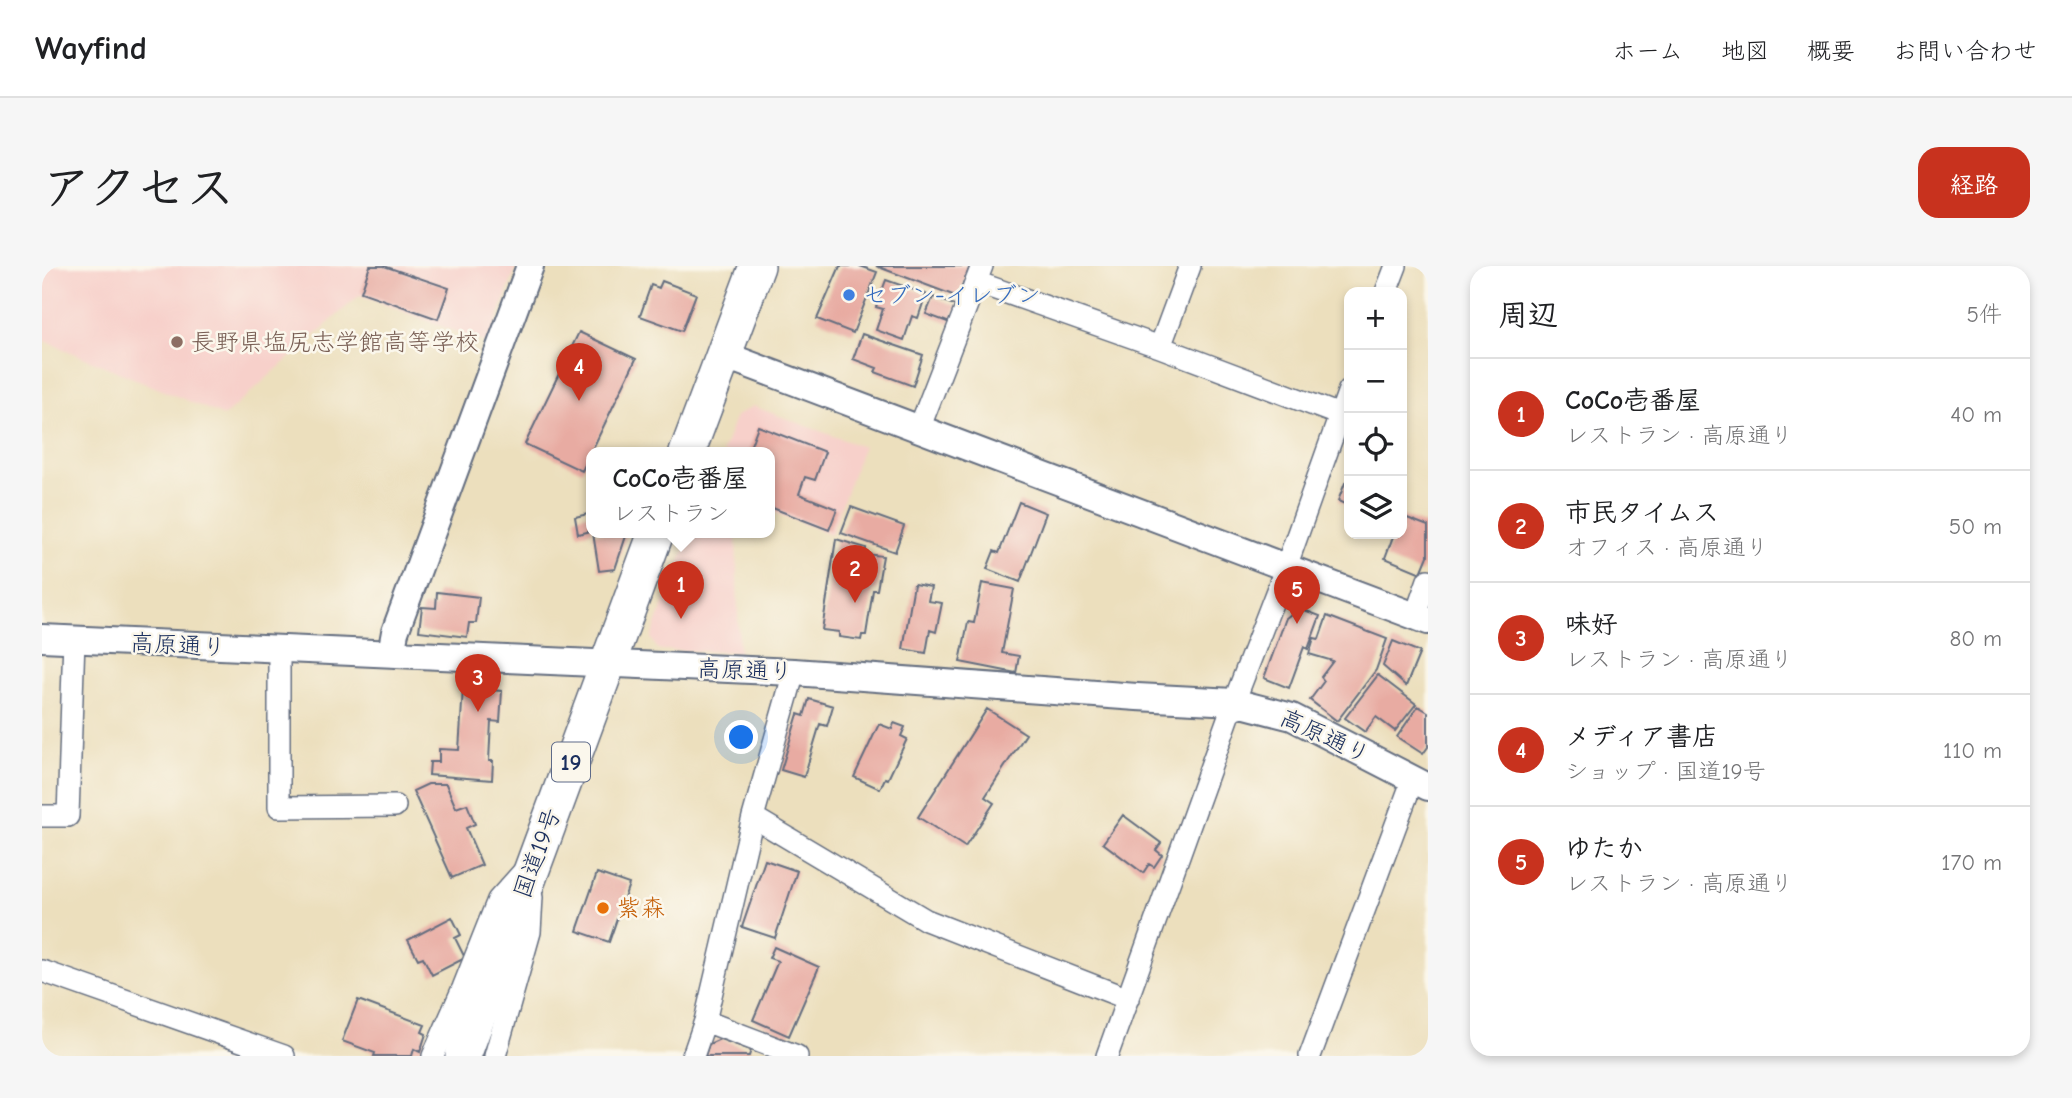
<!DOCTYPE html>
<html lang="ja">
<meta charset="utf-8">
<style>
:root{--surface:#fff;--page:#f6f6f6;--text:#202124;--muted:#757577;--line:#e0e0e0;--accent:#c8321e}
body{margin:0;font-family:"Comic Neue","Klee One",sans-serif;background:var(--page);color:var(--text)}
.controls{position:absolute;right:21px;top:21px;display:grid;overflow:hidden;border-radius:14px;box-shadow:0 4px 10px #0003}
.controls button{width:63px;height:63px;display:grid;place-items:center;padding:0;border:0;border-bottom:2px solid var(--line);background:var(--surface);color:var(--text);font:35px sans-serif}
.you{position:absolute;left:700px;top:472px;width:24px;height:24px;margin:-18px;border:5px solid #fff;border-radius:50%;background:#1a73e8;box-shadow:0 0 0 10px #1a73e833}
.badge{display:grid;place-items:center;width:46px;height:46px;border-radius:50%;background:var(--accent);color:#fff;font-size:23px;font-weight:700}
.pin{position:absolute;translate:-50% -58px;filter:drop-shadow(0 2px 4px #0008)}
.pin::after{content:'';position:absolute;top:37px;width:24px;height:21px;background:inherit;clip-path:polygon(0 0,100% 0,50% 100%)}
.popup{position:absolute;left:544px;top:181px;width:189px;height:91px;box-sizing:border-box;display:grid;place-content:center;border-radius:14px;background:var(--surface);filter:drop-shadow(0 2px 5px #0005);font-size:23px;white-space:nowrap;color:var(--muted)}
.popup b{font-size:26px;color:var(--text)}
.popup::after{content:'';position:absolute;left:50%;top:100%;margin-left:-14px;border:14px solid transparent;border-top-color:var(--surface)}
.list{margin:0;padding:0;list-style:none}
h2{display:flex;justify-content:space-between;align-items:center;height:91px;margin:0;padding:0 28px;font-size:30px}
h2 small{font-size:23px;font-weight:400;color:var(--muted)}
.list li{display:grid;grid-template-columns:46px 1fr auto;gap:21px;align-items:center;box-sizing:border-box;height:112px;padding:0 28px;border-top:2px solid var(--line)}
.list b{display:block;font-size:26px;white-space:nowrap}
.list p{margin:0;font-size:23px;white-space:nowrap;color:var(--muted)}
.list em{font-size:23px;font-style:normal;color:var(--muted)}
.icon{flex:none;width:38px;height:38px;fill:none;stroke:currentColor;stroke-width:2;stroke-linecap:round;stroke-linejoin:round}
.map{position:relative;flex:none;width:1386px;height:790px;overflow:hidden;border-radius:21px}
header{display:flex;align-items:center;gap:42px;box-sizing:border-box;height:98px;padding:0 35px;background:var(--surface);border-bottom:2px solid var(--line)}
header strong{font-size:33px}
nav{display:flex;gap:38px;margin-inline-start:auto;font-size:24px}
.intro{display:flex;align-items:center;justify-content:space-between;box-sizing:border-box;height:168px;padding:0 42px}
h1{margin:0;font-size:49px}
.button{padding:18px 32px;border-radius:21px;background:var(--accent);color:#fff;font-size:24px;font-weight:700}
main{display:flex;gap:42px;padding:0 42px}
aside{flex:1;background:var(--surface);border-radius:21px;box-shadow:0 4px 10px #0003}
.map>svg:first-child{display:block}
</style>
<header>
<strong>Wayfind</strong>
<nav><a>ホーム</a><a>地図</a><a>概要</a><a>お問い合わせ</a></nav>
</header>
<div class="intro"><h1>アクセス</h1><a class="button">経路</a></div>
<main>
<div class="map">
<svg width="1386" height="790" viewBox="0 0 1386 790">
<rect width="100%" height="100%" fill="#fbf7ec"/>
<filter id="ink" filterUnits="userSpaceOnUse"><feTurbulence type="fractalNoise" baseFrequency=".0143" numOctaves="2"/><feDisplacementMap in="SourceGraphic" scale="14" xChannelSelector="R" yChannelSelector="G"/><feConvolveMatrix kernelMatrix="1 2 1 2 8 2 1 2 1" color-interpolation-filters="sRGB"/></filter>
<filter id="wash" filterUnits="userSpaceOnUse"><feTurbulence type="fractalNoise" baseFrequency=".00686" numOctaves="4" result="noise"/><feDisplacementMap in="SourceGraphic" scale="28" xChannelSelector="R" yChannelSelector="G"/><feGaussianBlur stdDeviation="1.57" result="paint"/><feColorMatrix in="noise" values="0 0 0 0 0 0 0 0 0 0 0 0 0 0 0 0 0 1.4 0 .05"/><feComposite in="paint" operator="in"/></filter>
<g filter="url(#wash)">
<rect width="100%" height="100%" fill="#ecdfbd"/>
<path fill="#f7d0ca" d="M 0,0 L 475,0 L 446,78 L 318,29 L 182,150 L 0,74 Z
M 711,140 L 821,181 L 789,268 L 728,245 L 728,187 L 680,187 L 694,150 Z
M 649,267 L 694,267 L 697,386 L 616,384 L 609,372 Z"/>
<g id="blocks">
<path fill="#e8aba2" d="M 328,0 L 342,0 L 407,22 L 396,53 L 319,26 Z
M 798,0 L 818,0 L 835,6 L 811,67 L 775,53 Z
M 834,0 L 928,0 L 916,31 Z
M 844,14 L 884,28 L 876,52 L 870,50 L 862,74 L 834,64 L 841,43 L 834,41 Z
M 620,15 L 654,28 L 640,65 L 598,50 L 609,19 L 617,22 Z
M 891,31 L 915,40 L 908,57 L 884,48 Z
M 537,66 L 594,93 L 540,205 L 483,178 Z
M 820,68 L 881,89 L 871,120 L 833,106 L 835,102 L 811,93 Z
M 716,160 L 783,186 L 773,214 L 763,211 L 757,228 L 795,243 L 787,264 L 728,241 L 728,187 L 706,187 Z
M 1303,217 L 1307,218 L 1307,240 L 1296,235 Z
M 977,236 L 1004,247 L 978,316 L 945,303 L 952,285 L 957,287 Z
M 809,241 L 862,260 L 853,286 L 799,267 Z
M 550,247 L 550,265 L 536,268 L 533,251 Z
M 1360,250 L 1386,260 L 1386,290 L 1379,307 L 1343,292 L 1352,268 L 1360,268 Z
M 551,267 L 585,267 L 573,303 L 557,305 Z
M 794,273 L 824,282 L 824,288 L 841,290 L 835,324 L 831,324 L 824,369 L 820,369 L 819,374 L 797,371 L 797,366 L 780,364 Z
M 940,317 L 972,323 L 960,387 L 977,390 L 974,407 L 918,396 L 926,356 L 932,357 Z
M 872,318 L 889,321 L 886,335 L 900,337 L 894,366 L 888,364 L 884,387 L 861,383 Z
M 395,326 L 437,331 L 434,357 L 427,357 L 425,371 L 377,365 L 380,341 L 394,342 Z
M 1257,342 L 1278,350 L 1266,383 L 1262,381 L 1247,422 L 1222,412 L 1244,352 Z
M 1285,350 L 1345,373 L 1334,404 L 1295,455 L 1268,434 L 1282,415 L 1279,411 L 1291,395 L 1267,388 L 1272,372 L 1277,373 Z
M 1351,375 L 1378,386 L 1364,420 L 1341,400 Z
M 1336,409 L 1374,438 L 1353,465 L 1334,451 L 1323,466 L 1303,452 Z
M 421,422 L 460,425 L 458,456 L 449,455 L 447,495 L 451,495 L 450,514 L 387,509 L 388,496 L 397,496 L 397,483 L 417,484 Z
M 767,433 L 791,440 L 785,460 L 778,458 L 762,511 L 739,504 L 756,448 L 762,450 Z
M 1376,440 L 1386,446 L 1386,481 L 1381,488 L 1355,471 Z
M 945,443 L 984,468 L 943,531 L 952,537 L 923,581 L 876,551 Z
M 852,457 L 863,461 L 859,470 L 865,473 L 846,513 L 843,512 L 838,523 L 812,511 L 837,458 L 850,463 Z
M 386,518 L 404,518 L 414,542 L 425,538 L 433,558 L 424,562 L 440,599 L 410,612 L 371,525 Z
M 1081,549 L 1119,577 L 1114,584 L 1120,589 L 1112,601 L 1107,598 L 1101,607 L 1061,577 Z
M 723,594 L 755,605 L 733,672 L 700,661 Z
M 555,607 L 587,618 L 567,676 L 535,665 Z
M 410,651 L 419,669 L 413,672 L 423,692 L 390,709 L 381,691 L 376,693 L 366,674 Z
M 732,681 L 777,701 L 747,770 L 711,754 L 736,695 L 727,692 Z
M 316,734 L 383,759 L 380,766 L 384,768 L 378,786 L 372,783 L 370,790 L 332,790 L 333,787 L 300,775 Z
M 678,773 L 709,784 L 707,790 L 663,790 L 667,778 Z"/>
</g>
</g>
<g filter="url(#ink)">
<use href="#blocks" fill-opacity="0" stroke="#646d7f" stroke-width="2"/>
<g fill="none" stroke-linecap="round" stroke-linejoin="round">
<g stroke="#646d7f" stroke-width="24">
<path id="minor" d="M 934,16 L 1118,81 L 1298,149
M 1344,26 L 1354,0
M 1118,81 L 1148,0
M 877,163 L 940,0
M 1373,351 L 1386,314
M 237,384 L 237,541 L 353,540
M 0,550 L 26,550 L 32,373
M 711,551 L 884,654 L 1086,733
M 0,705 L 242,790
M 663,755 L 755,790
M 391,790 L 421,722 L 456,634 L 482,605
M 453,790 L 488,666 L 490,631
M 651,790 L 663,755 L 711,551 L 752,406
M 1065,790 L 1192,436 L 1244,301 L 1307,124
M 1268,790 L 1371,513"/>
</g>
<g stroke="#646d7f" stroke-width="30">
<path id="tertiary" d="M 682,89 L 1386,355
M 0,372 L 752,406 L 1095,431 L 1192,436 L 1250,451 L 1386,521
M 349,387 L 353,366 L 488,0"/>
</g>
<g stroke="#646d7f" stroke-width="38">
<path id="trunk" d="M 645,187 L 715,0
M 421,790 L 614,267"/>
</g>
<use href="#minor" stroke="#fff" stroke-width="21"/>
<use href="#tertiary" stroke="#fff" stroke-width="26"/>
<use href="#trunk" stroke="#fff" stroke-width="35"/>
</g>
</g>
<circle fill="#3f7fe0" stroke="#fbf7ec" stroke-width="2.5" cx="807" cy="29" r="7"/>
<circle fill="#8d6e63" stroke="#fbf7ec" stroke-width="2.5" cx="135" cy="76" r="7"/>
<circle fill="#e8710a" stroke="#fbf7ec" stroke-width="2.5" cx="561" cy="642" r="7"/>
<g text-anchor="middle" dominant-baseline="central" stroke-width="5" stroke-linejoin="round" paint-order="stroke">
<rect fill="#fbf7ec" stroke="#5e6b89" stroke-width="2" x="510" y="476.5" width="38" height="39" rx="5"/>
<g font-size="23" font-weight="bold" fill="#1b2f5e">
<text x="529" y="496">19</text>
</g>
<g font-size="24" fill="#366cbe" stroke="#fbf7ec" text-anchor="start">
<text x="821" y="29">セブン-イレブン</text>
</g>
<g font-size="24" fill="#785e54" stroke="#fbf7ec" text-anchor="start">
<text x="149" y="76">長野県塩尻志学館高等学校</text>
</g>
<g font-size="24" fill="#1b2f5e" stroke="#fbf7ec">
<text transform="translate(136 379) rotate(3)">高原通り</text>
<text transform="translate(703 404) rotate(2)">高原通り</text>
<text transform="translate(1283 470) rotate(25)">高原通り</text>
<text transform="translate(495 587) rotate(-70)">国道19号</text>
</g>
<g font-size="24" fill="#c56008" stroke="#fbf7ec" text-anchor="start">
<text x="575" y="642">紫森</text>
</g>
</g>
</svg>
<div class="controls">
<button>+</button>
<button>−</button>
<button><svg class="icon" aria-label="locate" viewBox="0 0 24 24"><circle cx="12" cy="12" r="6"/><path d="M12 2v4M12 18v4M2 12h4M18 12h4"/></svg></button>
<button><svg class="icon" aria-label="layers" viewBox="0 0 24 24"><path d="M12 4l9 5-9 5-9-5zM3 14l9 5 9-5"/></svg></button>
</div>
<div class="you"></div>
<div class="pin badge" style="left:639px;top:353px">1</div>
<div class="popup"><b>CoCo壱番屋</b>レストラン</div>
<div class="pin badge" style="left:813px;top:337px">2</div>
<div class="pin badge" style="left:436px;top:446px">3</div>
<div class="pin badge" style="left:537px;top:135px">4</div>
<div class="pin badge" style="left:1255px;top:358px">5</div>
</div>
<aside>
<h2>周辺<small>5件</small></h2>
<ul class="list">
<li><span class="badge">1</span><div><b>CoCo壱番屋</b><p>レストラン · 高原通り</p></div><em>40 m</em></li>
<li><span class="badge">2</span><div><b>市民タイムス</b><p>オフィス · 高原通り</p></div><em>50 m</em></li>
<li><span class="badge">3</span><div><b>味好</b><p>レストラン · 高原通り</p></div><em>80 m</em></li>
<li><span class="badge">4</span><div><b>メディア書店</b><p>ショップ · 国道19号</p></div><em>110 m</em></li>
<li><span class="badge">5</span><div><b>ゆたか</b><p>レストラン · 高原通り</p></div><em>170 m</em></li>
</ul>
</aside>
</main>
